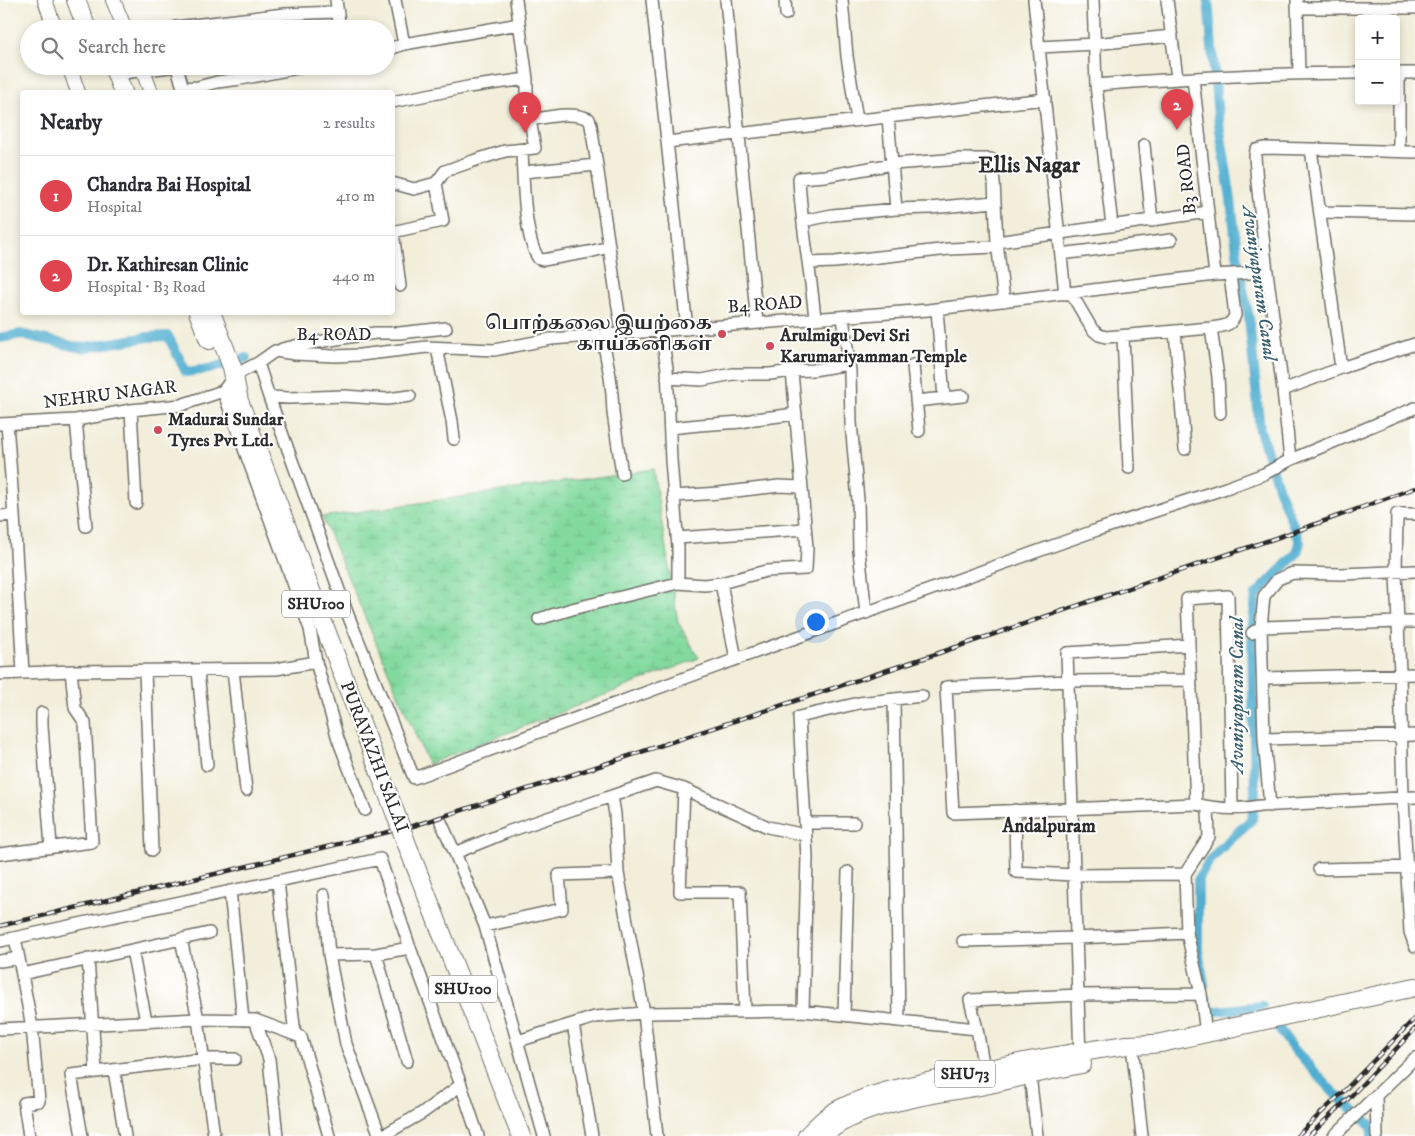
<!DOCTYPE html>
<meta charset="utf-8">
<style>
:root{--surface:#fff;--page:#f2f2f3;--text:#2b2b33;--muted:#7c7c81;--line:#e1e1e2;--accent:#1a73e8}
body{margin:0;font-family:"IM FELL DW Pica","Noto Serif Tamil",serif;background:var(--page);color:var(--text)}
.controls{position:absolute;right:15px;top:15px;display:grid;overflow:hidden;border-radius:5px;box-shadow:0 2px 8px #0003}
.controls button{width:45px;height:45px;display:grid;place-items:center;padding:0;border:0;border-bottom:1px solid var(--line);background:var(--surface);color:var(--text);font:25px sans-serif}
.you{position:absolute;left:815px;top:621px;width:18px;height:18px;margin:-12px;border:4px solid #fff;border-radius:50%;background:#1a73e8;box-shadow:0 0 0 8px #1a73e833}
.badge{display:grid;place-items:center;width:32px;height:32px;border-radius:50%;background:var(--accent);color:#fff;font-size:16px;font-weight:700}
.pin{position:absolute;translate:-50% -41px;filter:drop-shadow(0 1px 2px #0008)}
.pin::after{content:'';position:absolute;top:26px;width:18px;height:15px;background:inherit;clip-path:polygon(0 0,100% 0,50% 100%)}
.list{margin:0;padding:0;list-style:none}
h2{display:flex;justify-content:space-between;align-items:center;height:65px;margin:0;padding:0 20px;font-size:21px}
h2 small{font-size:16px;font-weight:400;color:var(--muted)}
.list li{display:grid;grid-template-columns:32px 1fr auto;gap:15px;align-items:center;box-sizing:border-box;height:80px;padding:0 20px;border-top:1px solid var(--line)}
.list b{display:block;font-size:19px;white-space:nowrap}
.list p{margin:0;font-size:16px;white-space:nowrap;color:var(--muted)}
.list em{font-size:16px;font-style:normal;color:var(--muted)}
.icon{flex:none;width:28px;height:28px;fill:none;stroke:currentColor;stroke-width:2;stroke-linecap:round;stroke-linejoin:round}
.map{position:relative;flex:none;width:1415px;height:1136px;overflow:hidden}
.search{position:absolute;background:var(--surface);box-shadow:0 2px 8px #0003;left:20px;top:20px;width:375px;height:55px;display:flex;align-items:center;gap:12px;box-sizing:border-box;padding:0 18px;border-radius:28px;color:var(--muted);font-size:19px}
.panel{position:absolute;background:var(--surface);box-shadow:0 2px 8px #0003;left:20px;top:90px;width:375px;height:225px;border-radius:5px}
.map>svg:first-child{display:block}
</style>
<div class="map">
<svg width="1415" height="1136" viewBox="0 0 1415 1136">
<defs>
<pattern id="wetland-marsh" width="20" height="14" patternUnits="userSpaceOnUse" patternTransform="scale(1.25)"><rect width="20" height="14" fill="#83da9f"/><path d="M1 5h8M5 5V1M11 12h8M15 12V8" fill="none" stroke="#71bb89"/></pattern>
</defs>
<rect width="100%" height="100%" fill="#fff"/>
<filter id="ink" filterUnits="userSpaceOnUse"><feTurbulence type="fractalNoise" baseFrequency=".02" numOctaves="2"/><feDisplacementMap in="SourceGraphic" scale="10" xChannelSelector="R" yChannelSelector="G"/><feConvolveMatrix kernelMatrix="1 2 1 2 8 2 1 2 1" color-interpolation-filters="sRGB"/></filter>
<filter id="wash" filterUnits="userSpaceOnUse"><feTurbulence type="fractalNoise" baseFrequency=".0096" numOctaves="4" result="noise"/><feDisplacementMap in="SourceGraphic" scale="20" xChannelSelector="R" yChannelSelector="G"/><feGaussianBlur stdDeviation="1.12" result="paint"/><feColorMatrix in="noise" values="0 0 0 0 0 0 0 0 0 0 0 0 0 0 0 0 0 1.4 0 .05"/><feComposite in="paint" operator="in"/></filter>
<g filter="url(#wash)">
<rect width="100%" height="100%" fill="#f2eeda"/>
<path fill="url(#wetland-marsh)" stroke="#578265" d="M 653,469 L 678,622 L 699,658 L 428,764 L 322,517 Z"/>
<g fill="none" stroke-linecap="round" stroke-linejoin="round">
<path stroke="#51aed0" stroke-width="10" d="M 0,338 L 21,334 L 81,348 L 148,337 L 168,336 L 186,372 L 209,369 L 246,358
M 1204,985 L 1198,950 L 1198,880 L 1208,863 L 1220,849 L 1252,819 L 1255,793 L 1252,630 L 1256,595 L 1297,553 L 1300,542 L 1279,490 L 1260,430 L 1249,318 L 1239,269 L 1231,200 L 1218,117 L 1208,0
M 1206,999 L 1209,1012 L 1262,1006
M 1272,1019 L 1292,1047 L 1332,1091 L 1373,1127 L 1372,1136"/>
</g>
</g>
<g filter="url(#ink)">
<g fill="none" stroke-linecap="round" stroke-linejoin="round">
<g stroke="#716f68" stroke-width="14">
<path id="minor" d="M 336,0 L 340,29
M 395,0 L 404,44
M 652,0 L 687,329
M 726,0 L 757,323
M 785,0 L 786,14
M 842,0 L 847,56 L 857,120
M 1034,0 L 1065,294
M 1093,0 L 1096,85 L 1112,226
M 1167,0 L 1177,78
M 1297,0 L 1299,73
M 1299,8 L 1415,8
M 176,29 L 176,27 L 285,14 L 337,12
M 1040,47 L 1094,44 L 1172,36
M 386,50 L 404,44 L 519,24
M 177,67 L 183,88 L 198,87 L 217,82 L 241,79 L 308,66
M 1396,73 L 1415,73
M 1399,73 L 1399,151
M 116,74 L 177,66
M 1193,78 L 1215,275
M 1096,85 C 1183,78 1271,73 1359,73
M 392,102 L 468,87 L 527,79
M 888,117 L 896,209
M 530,120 C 550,117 570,111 589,119 L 591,125 L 622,334
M 667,142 L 1045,99
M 1144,145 L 1152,221
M 1311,149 L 1341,368
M 522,150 C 523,175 524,240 539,259 L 543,260 L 589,252 L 609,247
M 523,172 L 597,165
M 392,183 L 414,189 L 436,183 L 445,171 L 473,161 L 505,151 L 535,148 L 530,120 L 527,109 L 527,79 L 516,0
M 1320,212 L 1415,214
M 803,221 L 832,215 L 896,209 L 930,208 L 994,202
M 392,232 L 443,221 L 436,183
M 393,232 L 400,286
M 997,242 L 1208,212
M 1061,254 L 1171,240
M 809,263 L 835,262 L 949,249 L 997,247
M 1071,293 L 1092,329 L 1099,335 L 1106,337 L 1211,328 C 1222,326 1231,327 1235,315 L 1230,275
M 937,309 L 944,398
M 843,317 L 850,371 L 851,423 L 858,500 L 859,551 L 866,613
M 815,319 C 811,272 801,226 799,178 L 825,176 L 893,164 L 960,159 L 991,159 L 994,182 L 997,242 L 1004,301
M 1211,328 L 1218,377 L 1220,413
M 1175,331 L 1185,449
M 602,335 L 610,376 L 612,394 L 613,413 L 622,474
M 1123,336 L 1129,468
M 437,348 L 452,421 L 454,439
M 282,349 L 299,345 L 375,333 L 399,333 L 446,328
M 258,363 L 269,397 L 289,398 L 344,396 L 387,399 L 410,396
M 913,365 L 919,431
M 667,378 L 702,380 L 733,374 L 770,374 L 792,371 L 813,370 L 848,364
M 1283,390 L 1341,368 L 1415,344
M 223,391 L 235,375 L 258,363 L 275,351 L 295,354 L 334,356 L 360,355 L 427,347 L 494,350 L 551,339 L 928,310 L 1215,275 L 1267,272
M 269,397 L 348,615 L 414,778 L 742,657 L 1097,530 L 1226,488 L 1264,474 L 1290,460 L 1415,408
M 916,401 L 963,396
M 131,410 L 136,503
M 76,420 L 86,526
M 0,424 L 76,420 L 131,410 L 181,405 L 223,391
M 7,424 L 14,515
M 670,428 L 699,425 L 742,422 L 755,419 L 796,414
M 1290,460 L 1283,390 L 1267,272 L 1257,182 L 1255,157 L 1256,150 L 1264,148 L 1311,149 L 1415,152
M 674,496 L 719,493 L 779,486 L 801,487
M 1415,514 L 1397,514 L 1396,572 L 1400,674 L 1403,798 L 1410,932 L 1415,946
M 0,516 L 14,515 L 23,673
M 677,538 L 805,529
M 678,583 L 704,585 L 721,583 L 766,571 L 806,569 L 807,548 L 792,371
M 721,583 L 736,659
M 539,619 L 572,609 L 678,583 L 678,547 L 671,460 L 667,368 L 661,331
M 1252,633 L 1261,627 L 1398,622 L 1415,622
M 316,662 L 338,739 L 365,810
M 233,670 L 246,790
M 145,671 L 152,850
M 198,671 L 207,765
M 0,674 L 71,671 L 276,669 L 316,662 L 310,629 L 223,391
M 1264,678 L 1415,674
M 1191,680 L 1068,681 L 946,687 L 953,813 L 1196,804 C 1216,809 1239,810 1260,806 L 1415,797
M 894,699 L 899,1021
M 42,713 L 42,726 L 51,847
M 1264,739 L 1415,735
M 684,789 L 680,892 L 740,892 L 745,1011
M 612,796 L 656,781 L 684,789 L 768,827 L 805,835
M 1196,804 L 1187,599 L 1228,596 L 1232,808
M 1270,806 L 1264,739 L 1261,627 L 1264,596 L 1278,579 L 1293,573 L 1342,574 L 1415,571
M 1015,810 L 1016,872 L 1074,875 L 1185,874
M 441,822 L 455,853
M 805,823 L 854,823
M 0,854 L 92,842 L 85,723 L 75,708 L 71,671
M 1319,869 L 1415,867
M 278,881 L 295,1035
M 230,891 L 243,1020
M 324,895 L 329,955 L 346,1044 L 380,1136
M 485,926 L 455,853 L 507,832 L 612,796 L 615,814 L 618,873 L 644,1013 L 657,1136
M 15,938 L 32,1027 L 39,1101 L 24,1103 L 29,1136
M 181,939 L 198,1019 L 214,1136
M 0,941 L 380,859 L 410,948 L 461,1085 L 478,1136
M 963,941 L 1076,938 L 1187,933
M 132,950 L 146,1021
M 376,954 L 407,1061
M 329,955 L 376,954 L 410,948
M 88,959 L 96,1072
M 0,961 L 19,958
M 22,974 L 209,933
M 803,1011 L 807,857 L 799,717 L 859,703 L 922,696
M 844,1015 L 848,872
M 255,1020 L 269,1059 L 277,1136
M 573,1024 L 592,1136
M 1205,1026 L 1201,994 L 1187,933 L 1185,874 L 1209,837 L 1208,807
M 0,1029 L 198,1019 L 255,1020 L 301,1037 L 329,1136
M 518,1041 L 595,1017 L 644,1013 L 803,1011 L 977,1029
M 1133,1054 L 1142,1136
M 1080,1059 L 1067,653 L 1189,645
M 114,1070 L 125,1136
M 985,1075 L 977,1029 L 970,1000 L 1078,995 L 1201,994
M 1030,1075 L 1037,1136
M 1376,1097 L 1377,1136
M 82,1136 L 71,1075 L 204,1059 L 235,1059
M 382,1136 L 422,1113 L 461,1085
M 544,1136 L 485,926 L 562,909 L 559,875 L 618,873
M 1334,1136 L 1415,1058"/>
</g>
<g stroke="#716f68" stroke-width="16">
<path id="tertiary" d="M 45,0 L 55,29
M 113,0 L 125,29
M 69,66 L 78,92
M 141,66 L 151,92"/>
</g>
<g stroke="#716f68" stroke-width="20">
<path id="primary" d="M 76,0 L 87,29
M 113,66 L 123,92
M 198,312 L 209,340
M 211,312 L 232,367 L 239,401 L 393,807
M 406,842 L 521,1136
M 807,1136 C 818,1125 828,1114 842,1108 C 871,1093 905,1087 937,1080 C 1000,1066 1063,1054 1127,1045 C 1138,1044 1150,1045 1161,1043 L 1415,987
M 823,1136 C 856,1102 939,1094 985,1085 C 1017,1078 1049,1070 1082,1064"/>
</g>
<use href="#minor" stroke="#fff" stroke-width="11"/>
<use href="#tertiary" stroke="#fff" stroke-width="14"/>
<use href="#primary" stroke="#fff" stroke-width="18"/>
<g stroke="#2b2b2b" stroke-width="4.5">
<path id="rail" d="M 0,926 L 413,826 L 602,765 L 936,654 L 1305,528 L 1415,488
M 1297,1136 L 1345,1090 L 1415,1018
M 1309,1136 L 1350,1097 L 1415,1029"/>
</g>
<use href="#rail" stroke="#fff" stroke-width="2.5" stroke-dasharray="8" stroke-linecap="butt"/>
<g stroke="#716f68" stroke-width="20" stroke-linecap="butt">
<path id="primary-bridge" d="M 393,807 L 406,842"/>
</g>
<use href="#primary-bridge" stroke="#fff" stroke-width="18"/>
</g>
</g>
<g fill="#d1495b" stroke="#fff" stroke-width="2">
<circle cx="722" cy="334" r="5"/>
<circle cx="770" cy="346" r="5"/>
<circle cx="158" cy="430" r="5"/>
</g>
<g text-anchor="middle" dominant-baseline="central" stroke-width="4" stroke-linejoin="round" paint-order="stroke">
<g fill="#fff" stroke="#6b6b6b" stroke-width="1">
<rect x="282" y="590.5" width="68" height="27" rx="4"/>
<rect x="429" y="975.5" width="68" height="27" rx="4"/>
<rect x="935" y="1060.5" width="60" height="27" rx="4"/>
</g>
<g font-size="16" font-weight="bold" fill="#2b2b2b">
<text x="316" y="604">SHU100</text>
<text x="463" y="989">SHU100</text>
<text x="965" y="1074">SHU73</text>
</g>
<g font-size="18" fill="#2b2b2b" stroke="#fff">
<text transform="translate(1187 179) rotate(-96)">B3 ROAD</text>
<text transform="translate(765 305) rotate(-4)">B4 ROAD</text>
<text x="334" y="335">B4 ROAD</text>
<text transform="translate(110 395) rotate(-7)">NEHRU NAGAR</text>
<text transform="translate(374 757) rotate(69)">PURAVAZHI SALAI</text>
</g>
<g font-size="18" font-weight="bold" fill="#2b2b2b" stroke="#fff" text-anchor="start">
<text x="712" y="324" text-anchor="end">பொற்கலை இயற்கை<tspan x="712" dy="21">காய்கனிகள்</tspan></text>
<text x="780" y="336">Arulmigu Devi Sri<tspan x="780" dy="21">Karumariyamman Temple</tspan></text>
<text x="168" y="420">Madurai Sundar<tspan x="168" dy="21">Tyres Pvt Ltd.</tspan></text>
</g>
<g font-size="19" font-style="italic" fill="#3a5f6d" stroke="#fff">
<text transform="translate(1259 283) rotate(82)">Avaniyapuram Canal</text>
<text transform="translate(1237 695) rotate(-90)">Avaniyapuram Canal</text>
</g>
<g font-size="19" font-weight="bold" fill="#2b2b2b" stroke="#fff">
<text x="1049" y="826">Andalpuram</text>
</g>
<g font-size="22" font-weight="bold" fill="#2b2b2b" stroke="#fff">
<text x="1029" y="165">Ellis Nagar</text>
</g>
</g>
</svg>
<div class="controls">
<button>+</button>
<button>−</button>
</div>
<div class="you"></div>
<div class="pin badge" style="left:525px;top:133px;background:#e0444e">1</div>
<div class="pin badge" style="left:1177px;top:130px;background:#e0444e">2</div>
<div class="search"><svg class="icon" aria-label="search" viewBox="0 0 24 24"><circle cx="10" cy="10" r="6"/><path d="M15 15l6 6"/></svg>Search here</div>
<section class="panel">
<h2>Nearby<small>2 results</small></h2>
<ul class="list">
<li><span class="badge" style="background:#e0444e">1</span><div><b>Chandra Bai Hospital</b><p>Hospital</p></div><em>410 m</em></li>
<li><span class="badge" style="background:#e0444e">2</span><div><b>Dr. Kathiresan Clinic</b><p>Hospital · B3 Road</p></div><em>440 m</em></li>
</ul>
</section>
</div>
